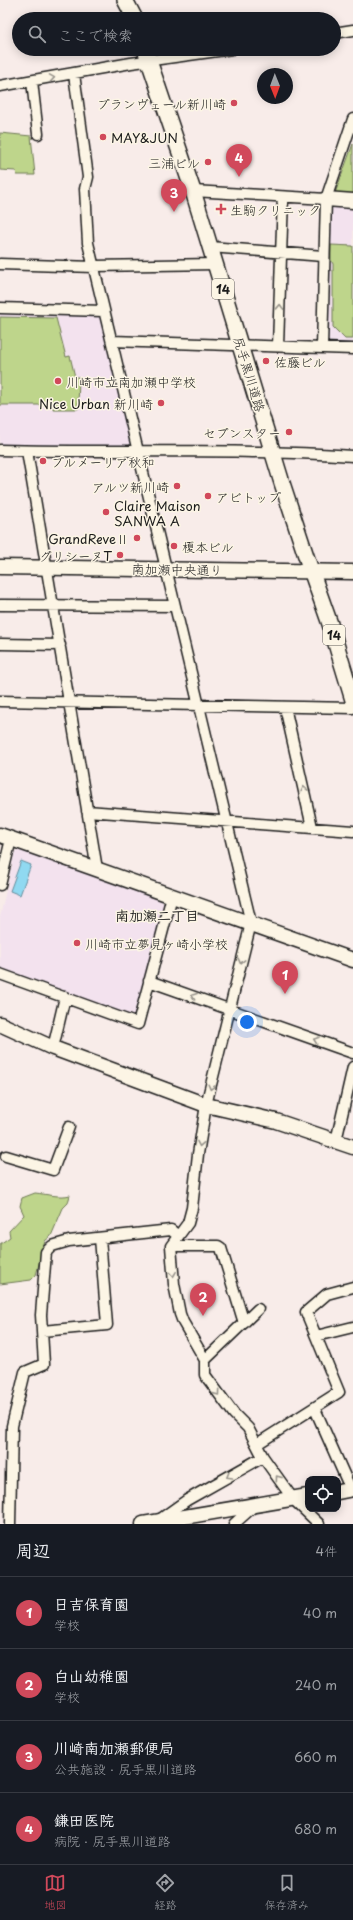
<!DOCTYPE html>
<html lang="ja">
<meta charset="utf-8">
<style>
:root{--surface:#171b24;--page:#242831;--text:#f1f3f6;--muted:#9ea1a6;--line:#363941;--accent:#d1495b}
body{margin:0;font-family:"Playpen Sans","Klee One",sans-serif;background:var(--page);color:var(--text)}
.controls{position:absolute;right:12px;bottom:12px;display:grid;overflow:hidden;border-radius:8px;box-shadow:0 2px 10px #0003}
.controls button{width:36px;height:36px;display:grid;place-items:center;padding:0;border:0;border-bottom:1px solid var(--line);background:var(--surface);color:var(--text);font:20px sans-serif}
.compass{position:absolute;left:257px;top:68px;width:36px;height:36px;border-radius:50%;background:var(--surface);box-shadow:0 2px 10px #0003;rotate:179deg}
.you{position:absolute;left:247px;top:1022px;width:14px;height:14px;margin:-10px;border:3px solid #fff;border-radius:50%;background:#1a73e8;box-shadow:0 0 0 6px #1a73e833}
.badge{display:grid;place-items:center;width:26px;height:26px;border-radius:50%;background:var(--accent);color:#fff;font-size:13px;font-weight:700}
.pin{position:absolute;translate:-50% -33px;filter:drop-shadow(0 1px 2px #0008)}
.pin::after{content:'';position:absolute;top:21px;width:14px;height:12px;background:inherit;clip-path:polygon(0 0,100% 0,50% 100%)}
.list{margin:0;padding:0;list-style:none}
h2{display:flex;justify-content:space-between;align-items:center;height:52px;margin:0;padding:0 16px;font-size:17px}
h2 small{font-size:13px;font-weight:400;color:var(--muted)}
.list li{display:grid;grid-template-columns:26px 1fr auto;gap:12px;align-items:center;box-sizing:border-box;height:72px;padding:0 16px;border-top:1px solid var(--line)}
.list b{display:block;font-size:15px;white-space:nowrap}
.list p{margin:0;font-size:13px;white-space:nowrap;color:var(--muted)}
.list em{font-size:13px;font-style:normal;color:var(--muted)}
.icon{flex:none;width:22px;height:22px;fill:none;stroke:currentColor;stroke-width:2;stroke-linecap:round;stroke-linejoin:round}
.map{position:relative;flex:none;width:353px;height:1524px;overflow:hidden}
.search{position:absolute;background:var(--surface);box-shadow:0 2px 10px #0003;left:12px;right:12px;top:12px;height:44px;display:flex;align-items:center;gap:10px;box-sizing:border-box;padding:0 14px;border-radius:22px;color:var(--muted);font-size:15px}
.sheet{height:340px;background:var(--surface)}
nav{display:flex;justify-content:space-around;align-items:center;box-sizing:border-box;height:56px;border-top:1px solid var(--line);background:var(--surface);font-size:11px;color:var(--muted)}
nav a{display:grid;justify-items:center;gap:2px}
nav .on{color:var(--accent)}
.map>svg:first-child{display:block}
</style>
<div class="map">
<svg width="353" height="1524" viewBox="0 0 353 1524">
<rect width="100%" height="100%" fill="#f8ece9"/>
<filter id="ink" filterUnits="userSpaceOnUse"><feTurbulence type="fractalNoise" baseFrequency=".025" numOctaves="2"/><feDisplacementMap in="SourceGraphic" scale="8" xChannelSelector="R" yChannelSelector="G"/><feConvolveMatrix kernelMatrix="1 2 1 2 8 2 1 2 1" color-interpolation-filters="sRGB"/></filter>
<g filter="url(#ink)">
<path fill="#f3e2ee" d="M 332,207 L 353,208 L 353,345 L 328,344 L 327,339 Z
M 0,314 L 101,316 L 132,447 L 0,446 Z
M 18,850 L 162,901 L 164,906 L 136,1016 L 132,1017 L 0,969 L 0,917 L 15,851 Z"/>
<path fill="#bed58b" stroke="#6d7854" d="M 0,133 L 31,136 L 35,175 L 17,175 L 16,171 L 0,170 Z
M 353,144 L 353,197 L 334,196 Z
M 331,245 L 353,246 L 353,339 L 345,339 L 333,327 L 333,264 L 331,260 Z
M 0,317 L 56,318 L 66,357 L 70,356 L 75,377 L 79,377 L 78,409 L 53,409 L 53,405 L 0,405 Z
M 35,1193 C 46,1194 60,1198 70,1195 L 68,1203 L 63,1208 L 51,1236 L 45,1241 L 36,1275 L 31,1280 L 0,1284 L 0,1244 L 10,1237 L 9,1231 L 24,1215 L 20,1206 L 22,1198 Z"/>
<path fill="#90d9f1" stroke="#628d9c" d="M 21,861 L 31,865 L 20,895 L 10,891 Z"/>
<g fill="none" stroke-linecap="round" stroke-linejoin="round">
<g stroke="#1c1c1c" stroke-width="13">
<path id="street" d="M 334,33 L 353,30
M 74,74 L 88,177 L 85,189 L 88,243 L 251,923 L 206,1105 L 198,1154 L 192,1208 L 188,1223 L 171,1246 L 174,1284 L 180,1314 L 183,1322 L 205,1360 L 205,1375 L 234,1414 L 248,1428 L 263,1457 L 293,1499 L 319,1524
M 32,81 L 38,134
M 0,86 L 131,63 L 232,49
M 193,191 L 326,199
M 210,247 L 323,256
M 0,264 L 94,267
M 94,266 L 216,264
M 0,308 L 103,311
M 112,341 L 353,349
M 278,346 L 283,197
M 322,348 L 326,199 L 353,119
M 0,450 C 118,453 236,448 353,456
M 27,451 L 97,869
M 0,605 L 175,606
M 0,644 L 60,645
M 0,701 L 353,708
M 285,707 L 312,827
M 87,811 L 353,831
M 0,885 L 11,839
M 0,974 L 138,1024 L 172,896
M 149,981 L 353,1053
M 53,1048 L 65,997
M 336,1141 L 353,1067
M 6,1156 L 53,1170 L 69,1127
M 171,1246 L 218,1246 L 221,1248 L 244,1323
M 42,1331 L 107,1325 L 100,1238
M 316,1336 L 353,1327
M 205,1360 L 258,1309
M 315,1409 L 351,1490
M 257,1444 L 339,1392 L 306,1312 L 327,1294 L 353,1287
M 159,1520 L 187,1500 L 263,1457
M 10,1524 L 12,1426 L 25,1372 L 44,1364 L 41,1315 L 46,1252 L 52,1246 L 69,1241 L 171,1230 L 177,1235
M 234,1524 L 254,1506"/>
</g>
<g stroke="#1c1c1c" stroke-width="17">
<path id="secondary" d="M 326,199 L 353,201
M 0,567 L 353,572
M 0,835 L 353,960
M 0,1024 L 53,1048 L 206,1105 L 276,1121 L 353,1147
M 338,1492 L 353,1489
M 143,1524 L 308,1496"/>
</g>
<g stroke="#1c1c1c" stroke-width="18">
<path id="primary" d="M 125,0 L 135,19
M 145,49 L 193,191 L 282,483 L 307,559 L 330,624 L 353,700"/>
</g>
<use href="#street" stroke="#fcf5e5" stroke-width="10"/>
<use href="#secondary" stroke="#fcf5e5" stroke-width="14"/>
<use href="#primary" stroke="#fcf5e5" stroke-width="15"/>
</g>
<defs><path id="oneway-chevron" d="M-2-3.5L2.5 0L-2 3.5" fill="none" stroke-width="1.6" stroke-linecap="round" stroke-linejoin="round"/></defs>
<g stroke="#97938b">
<use href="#oneway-chevron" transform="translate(52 78) rotate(-9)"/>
<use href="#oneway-chevron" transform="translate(280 307) rotate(-88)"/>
<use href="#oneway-chevron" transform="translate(304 789) rotate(-103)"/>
<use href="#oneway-chevron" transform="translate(241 961) rotate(104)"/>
<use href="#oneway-chevron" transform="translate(194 996) rotate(-160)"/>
<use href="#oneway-chevron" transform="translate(316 1040) rotate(-161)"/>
<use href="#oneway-chevron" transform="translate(211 1087) rotate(104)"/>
<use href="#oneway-chevron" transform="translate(200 1144) rotate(100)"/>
<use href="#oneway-chevron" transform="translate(173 1274) rotate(83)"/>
<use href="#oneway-chevron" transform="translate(217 1393) rotate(54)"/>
<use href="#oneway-chevron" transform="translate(229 1476) rotate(150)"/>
<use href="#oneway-chevron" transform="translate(278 1478) rotate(-126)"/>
</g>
</g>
<g fill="#d1495b" stroke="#fcf5e5" stroke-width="1.5">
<circle cx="234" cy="103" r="4"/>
<circle cx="103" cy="137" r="4"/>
<circle cx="208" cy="162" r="4"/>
<path d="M219 203h4v4h4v4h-4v4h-4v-4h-4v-4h4z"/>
<circle cx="266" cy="361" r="4"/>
<circle cx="58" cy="381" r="4"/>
<circle cx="161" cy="403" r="4"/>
<circle cx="289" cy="432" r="4"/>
<circle cx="43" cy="461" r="4"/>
<circle cx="177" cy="486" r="4"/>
<circle cx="208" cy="496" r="4"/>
<circle cx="106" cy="512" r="4"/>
<circle cx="137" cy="538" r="4"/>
<circle cx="174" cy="546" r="4"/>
<circle cx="120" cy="555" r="4"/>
<circle cx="77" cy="943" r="4"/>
</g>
<g text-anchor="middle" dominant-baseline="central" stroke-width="3" stroke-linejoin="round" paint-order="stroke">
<g fill="#fcf5e5" stroke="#5f5d58" stroke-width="1">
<rect x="212" y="279" width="22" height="20" rx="3"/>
<rect x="323" y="625" width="22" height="20" rx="3"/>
</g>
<g font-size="12" font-weight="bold" fill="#1c1c1c">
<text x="223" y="289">14</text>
<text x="334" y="635">14</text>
</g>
<g font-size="13" fill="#1c1c1c" stroke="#fcf5e5" text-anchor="start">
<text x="226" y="103" text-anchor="end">プランヴェール新川崎</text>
<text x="111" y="137">MAY&amp;JUN</text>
<text x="200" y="162" text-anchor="end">三浦ビル</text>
<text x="230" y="209">生駒クリニック</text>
<text x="274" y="361">佐藤ビル</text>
<text x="66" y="381">川崎市立南加瀬中学校</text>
<text x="153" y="403" text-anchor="end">Nice Urban 新川崎</text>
<text x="281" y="432" text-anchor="end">セブンスター</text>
<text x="51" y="461">プルメーリア秋和</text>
<text x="169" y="486" text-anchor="end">アルツ新川崎</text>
<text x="216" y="496">アビトップ</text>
<text x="114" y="505">Claire Maison<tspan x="114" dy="15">SANWA A</tspan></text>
<text x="129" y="538" text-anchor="end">GrandReveⅡ</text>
<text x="182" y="546">榎本ビル</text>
<text x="112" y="555" text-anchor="end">グリシーヌT</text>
<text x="85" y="943">川崎市立夢見ヶ崎小学校</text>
</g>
<g font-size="13" fill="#1c1c1c" stroke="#fcf5e5">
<text transform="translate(250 374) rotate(73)">尻手黒川道路</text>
<text transform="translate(177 569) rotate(1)">南加瀬中央通り</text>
</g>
<g font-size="14" font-weight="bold" fill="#1c1c1c" stroke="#fcf5e5">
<text x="157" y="915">南加瀬二丁目</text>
</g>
</g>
</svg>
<div class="controls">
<button><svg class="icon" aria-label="locate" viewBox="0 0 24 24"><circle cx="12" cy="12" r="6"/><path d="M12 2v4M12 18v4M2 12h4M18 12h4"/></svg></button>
</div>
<svg class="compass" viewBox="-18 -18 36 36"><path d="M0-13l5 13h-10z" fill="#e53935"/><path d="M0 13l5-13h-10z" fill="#9ea1a6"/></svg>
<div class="you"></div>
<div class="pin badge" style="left:285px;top:994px">1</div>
<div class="pin badge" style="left:203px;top:1316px">2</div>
<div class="pin badge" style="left:174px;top:212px">3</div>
<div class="pin badge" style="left:239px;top:177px">4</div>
<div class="search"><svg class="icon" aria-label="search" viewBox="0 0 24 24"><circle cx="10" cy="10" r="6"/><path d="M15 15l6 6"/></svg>ここで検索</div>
</div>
<section class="sheet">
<h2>周辺<small>4件</small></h2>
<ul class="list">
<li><span class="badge">1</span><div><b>日吉保育園</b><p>学校</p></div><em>40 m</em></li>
<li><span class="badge">2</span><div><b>白山幼稚園</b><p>学校</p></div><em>240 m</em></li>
<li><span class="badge">3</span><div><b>川崎南加瀬郵便局</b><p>公共施設 · 尻手黒川道路</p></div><em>660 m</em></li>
<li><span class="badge">4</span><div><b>鎌田医院</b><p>病院 · 尻手黒川道路</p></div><em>680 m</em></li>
</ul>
</section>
<nav>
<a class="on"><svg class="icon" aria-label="map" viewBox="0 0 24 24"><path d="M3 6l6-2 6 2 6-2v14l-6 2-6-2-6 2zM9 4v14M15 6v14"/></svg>地図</a>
<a><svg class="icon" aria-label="directions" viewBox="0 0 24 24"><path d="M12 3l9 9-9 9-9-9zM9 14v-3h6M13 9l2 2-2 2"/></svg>経路</a>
<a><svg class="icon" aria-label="saved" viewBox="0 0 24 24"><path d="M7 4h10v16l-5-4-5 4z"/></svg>保存済み</a>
</nav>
